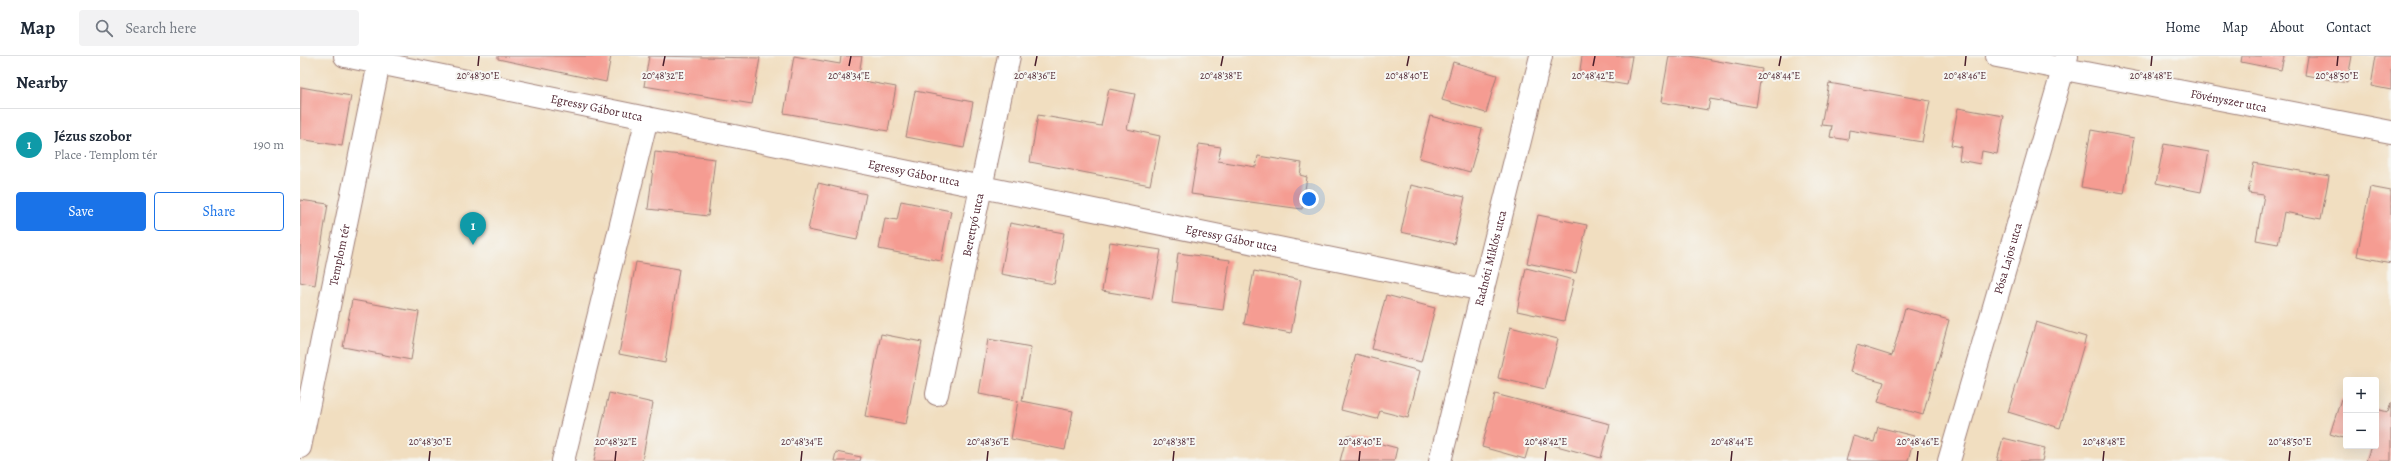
<!DOCTYPE html>
<meta charset="utf-8">
<style>
:root{--surface:#fff;--page:#f2f2f3;--text:#1f2937;--muted:#747a83;--line:#e0e1e3;--accent:#1a73e8}
body{margin:0;font-family:Alegreya,serif;background:var(--page);color:var(--text)}
.controls{position:absolute;right:12px;bottom:12px;display:grid;overflow:hidden;border-radius:4px;box-shadow:0 4px 16px #0002}
.controls button{width:36px;height:36px;display:grid;place-items:center;padding:0;border:0;border-bottom:1px solid var(--line);background:var(--surface);color:var(--text);font:20px sans-serif}
.you{position:absolute;left:1009px;top:143px;width:14px;height:14px;margin:-10px;border:3px solid #fff;border-radius:50%;background:#1a73e8;box-shadow:0 0 0 6px #1a73e833}
.badge{display:grid;place-items:center;width:26px;height:26px;border-radius:50%;background:var(--accent);color:#fff;font-size:13px;font-weight:700}
.pin{position:absolute;translate:-50% -33px;filter:drop-shadow(0 1px 2px #0008)}
.pin::after{content:'';position:absolute;top:21px;width:14px;height:12px;background:inherit;clip-path:polygon(0 0,100% 0,50% 100%)}
.list{margin:0;padding:0;list-style:none}
h2{display:flex;justify-content:space-between;align-items:center;height:52px;margin:0;padding:0 16px;font-size:17px}
h2 small{font-size:13px;font-weight:400;color:var(--muted)}
.list li{display:grid;grid-template-columns:26px 1fr auto;gap:12px;align-items:center;box-sizing:border-box;height:72px;padding:0 16px;border-top:1px solid var(--line)}
.list b{display:block;font-size:15px;white-space:nowrap}
.list p{margin:0;font-size:13px;white-space:nowrap;color:var(--muted)}
.list em{font-size:13px;font-style:normal;color:var(--muted)}
.actions{display:flex;gap:8px;padding:12px 16px}
.actions a{flex:1;padding:9px 0;border:1px solid var(--accent);border-radius:4px;text-align:center;font-size:14px;color:var(--accent)}
.actions .main{background:var(--accent);color:#fff}
.icon{flex:none;width:22px;height:22px;fill:none;stroke:currentColor;stroke-width:2;stroke-linecap:round;stroke-linejoin:round}
.map{position:relative;flex:none;width:2091px;height:405px;overflow:hidden}
header{display:flex;align-items:center;gap:24px;box-sizing:border-box;height:56px;padding:0 20px;background:var(--surface);border-bottom:1px solid var(--line)}
header strong{font-size:19px}
nav{display:flex;gap:22px;margin-inline-start:auto;font-size:14px}
.search{width:280px;height:36px;background:var(--page);display:flex;align-items:center;gap:10px;box-sizing:border-box;padding:0 14px;border-radius:4px;color:var(--muted);font-size:15px}
main{display:flex}
aside{flex:1;background:var(--surface)}
.map>svg:first-child{display:block}
</style>
<header>
<strong>Map</strong>
<div class="search"><svg class="icon" aria-label="search" viewBox="0 0 24 24"><circle cx="10" cy="10" r="6"/><path d="M15 15l6 6"/></svg>Search here</div>
<nav><a>Home</a><a>Map</a><a>About</a><a>Contact</a></nav>
</header>
<main>
<aside>
<h2>Nearby<small></small></h2>
<ul class="list">
<li><span class="badge" style="background:#0f9aa8">1</span><div><b>Jézus szobor</b><p>Place · Templom tér</p></div><em>190 m</em></li>
</ul>
<div class="actions"><a class="main">Save</a><a>Share</a></div>
</aside>
<div class="map">
<svg width="2091" height="405" viewBox="0 0 2091 405">
<rect width="100%" height="100%" fill="#f6f6f2"/>
<filter id="ink" filterUnits="userSpaceOnUse"><feTurbulence type="fractalNoise" baseFrequency=".025" numOctaves="2"/><feDisplacementMap in="SourceGraphic" scale="8" xChannelSelector="R" yChannelSelector="G"/><feConvolveMatrix kernelMatrix="1 2 1 2 8 2 1 2 1" color-interpolation-filters="sRGB"/></filter>
<filter id="wash" filterUnits="userSpaceOnUse"><feTurbulence type="fractalNoise" baseFrequency=".012" numOctaves="4" result="noise"/><feDisplacementMap in="SourceGraphic" scale="16" xChannelSelector="R" yChannelSelector="G"/><feGaussianBlur stdDeviation="0.9" result="paint"/><feColorMatrix in="noise" values="0 0 0 0 0 0 0 0 0 0 0 0 0 0 0 0 0 1.4 0 .05"/><feComposite in="paint" operator="in"/></filter>
<g filter="url(#wash)">
<rect width="100%" height="100%" fill="#f1dec0"/>
<g id="blocks">
<path fill="#f59c92" d="M 198,0 L 311,0 L 306,26 L 198,3 Z
M 349,0 L 460,2 L 452,48 L 344,30 Z
M 494,0 L 540,8 L 541,0 L 562,0 L 558,24 L 596,31 L 588,75 L 484,57 Z
M 1282,0 L 1332,0 L 1327,29 L 1279,21 Z
M 1369,0 L 1390,0 L 1462,13 L 1456,51 L 1410,43 L 1408,54 L 1361,46 Z
M 1942,0 L 1984,0 L 1981,14 L 1941,6 Z
M 2008,0 L 2052,0 L 2047,27 L 2005,19 Z
M 2076,0 L 2091,0 L 2091,34 L 2071,30 Z
M 1153,6 L 1197,19 L 1186,57 L 1142,44 Z
M 1529,27 L 1630,45 L 1622,86 L 1549,74 L 1548,84 L 1530,81 L 1532,70 L 1521,69 Z
M 1,31 L 51,40 L 42,90 L 0,83 Z
M 809,33 L 835,38 L 827,73 L 860,80 L 850,129 L 730,106 L 738,59 L 801,70 Z
M 615,35 L 673,46 L 664,92 L 606,81 Z
M 1658,52 L 1704,60 L 1697,98 L 1682,95 L 1680,108 L 1659,104 L 1661,91 L 1651,89 Z
M 1130,60 L 1182,73 L 1170,116 L 1119,102 Z
M 1791,74 L 1834,82 L 1824,138 L 1781,131 Z
M 899,88 L 921,91 L 918,105 L 956,111 L 958,100 L 1002,107 L 1000,119 L 1007,121 L 1002,153 L 891,138 Z
M 1864,88 L 1909,96 L 1901,136 L 1856,127 Z
M 355,96 L 415,103 L 408,160 L 348,153 Z
M 1954,107 L 2029,120 L 2021,163 L 1984,156 L 1978,188 L 1956,184 L 1964,139 L 1948,137 Z
M 518,127 L 566,138 L 557,184 L 508,174 Z
M 1111,129 L 1165,141 L 1154,188 L 1101,176 Z
M 2070,131 L 2091,135 L 2091,207 L 2057,200 Z
M 0,144 L 28,148 L 15,229 L 0,226 Z
M 601,145 L 651,155 L 641,205 L 579,193 L 585,162 L 597,164 Z
M 1238,159 L 1287,169 L 1276,217 L 1227,207 Z
M 710,167 L 764,177 L 754,228 L 701,218 Z
M 810,186 L 861,194 L 852,243 L 802,235 Z
M 878,197 L 930,204 L 923,254 L 872,247 Z
M 336,206 L 379,213 L 365,307 L 319,298 Z
M 1226,212 L 1274,224 L 1264,265 L 1217,255 Z
M 954,215 L 1001,224 L 991,277 L 944,268 Z
M 1086,239 L 1135,252 L 1121,306 L 1072,293 Z
M 52,244 L 119,256 L 111,304 L 43,291 Z
M 1605,252 L 1649,264 L 1623,359 L 1578,346 L 1584,326 L 1550,316 L 1557,289 L 1592,300 Z
M 1736,266 L 1786,281 L 1760,372 L 1708,356 Z
M 1210,271 L 1258,283 L 1245,333 L 1198,322 Z
M 581,278 L 622,286 L 606,368 L 565,360 Z
M 688,283 L 731,291 L 722,345 L 773,355 L 765,394 L 711,383 L 718,345 L 679,338 Z
M 1056,298 L 1120,315 L 1108,362 L 1080,355 L 1077,363 L 1041,354 Z
M 309,337 L 353,347 L 342,405 L 294,405 Z
M 1195,338 L 1310,368 L 1301,402 L 1231,383 L 1225,403 L 1182,391 Z
M 2041,343 L 2046,344 L 2046,383 L 2030,378 Z
M 2091,347 L 2091,405 L 2066,405 L 2071,390 L 2076,390 L 2076,353 L 2088,356 Z
M 1578,371 L 1614,380 L 1608,405 L 1546,405 L 1553,380 L 1574,386 Z
M 1047,379 L 1097,392 L 1094,405 L 1040,405 Z
M 1703,382 L 1745,392 L 1742,405 L 1697,405 Z
M 536,396 L 561,401 L 560,405 L 534,405 Z"/>
</g>
</g>
<g filter="url(#ink)">
<use href="#blocks" fill-opacity="0" stroke="#9e7e76" stroke-width="1"/>
<g fill="none" stroke-linecap="round" stroke-linejoin="round">
<g stroke="#9e7e76" stroke-width="24">
<g id="minor">
<path id="s1" d="M 45,0 L 1183,234"/>
<path id="s2" d="M 1697,0 L 2091,76"/>
<path id="s3" d="M 637,338 L 709,0"/>
<path id="s4" d="M 0,391 L 79,7"/>
<path d="M 263,405 L 347,62"/>
<path id="s5" d="M 1140,405 L 1241,0"/>
<path id="s6" d="M 1649,405 L 1767,0"/>
</g>
</g>
<use href="#minor" stroke="#fff" stroke-width="22"/>
</g>
</g>
<path fill="none" stroke="#4a1f2b" stroke-width="1.5" d="M 178,10 L 179,0M 363,10 L 365,0M 549,10 L 551,0M 735,10 L 737,0M 921,10 L 923,0M 1107,10 L 1109,0M 1293,10 L 1295,0M 1479,10 L 1481,0M 1665,10 L 1666,0M 1851,10 L 1852,0M 2037,10 L 2038,0M 129,405 L 130,395M 315,405 L 316,395M 501,405 L 502,395M 687,405 L 688,395M 873,405 L 874,395M 1059,405 L 1060,395M 1245,405 L 1246,395M 1431,405 L 1432,395M 1617,405 L 1618,395M 1803,405 L 1804,395M 1989,405 L 1990,395"/>
<g text-anchor="middle" dominant-baseline="central" stroke-width="4" stroke-linejoin="round" paint-order="stroke">
<g font-size="12" fill="#4a1f2b" stroke="#f6f6f2">
<text stroke="none"><textPath href="#s2" startOffset="236">Fövényszer utca</textPath></text>
<text stroke="none"><textPath href="#s1" startOffset="257">Egressy Gábor utca</textPath></text>
<text stroke="none"><textPath href="#s1" startOffset="581">Egressy Gábor utca</textPath></text>
<text stroke="none"><textPath href="#s3" startOffset="173">Berettyó utca</textPath></text>
<text stroke="none"><textPath href="#s1" startOffset="905">Egressy Gábor utca</textPath></text>
<text stroke="none"><textPath href="#s4" startOffset="196">Templom tér</textPath></text>
<text stroke="none"><textPath href="#s5" startOffset="209">Radnóti Miklós utca</textPath></text>
<text stroke="none"><textPath href="#s6" startOffset="211">Pósa Lajos utca</textPath></text>
</g>
</g>
<g font-size="10" text-anchor="middle" fill="#4a1f2b" stroke="#f6f6f2" stroke-width="4" stroke-linejoin="round" paint-order="stroke">
<text x="178" y="23">20°48'30"E</text>
<text x="363" y="23">20°48'32"E</text>
<text x="549" y="23">20°48'34"E</text>
<text x="735" y="23">20°48'36"E</text>
<text x="921" y="23">20°48'38"E</text>
<text x="1107" y="23">20°48'40"E</text>
<text x="1293" y="23">20°48'42"E</text>
<text x="1479" y="23">20°48'44"E</text>
<text x="1665" y="23">20°48'46"E</text>
<text x="1851" y="23">20°48'48"E</text>
<text x="2037" y="23">20°48'50"E</text>
<text x="130" y="389">20°48'30"E</text>
<text x="316" y="389">20°48'32"E</text>
<text x="502" y="389">20°48'34"E</text>
<text x="688" y="389">20°48'36"E</text>
<text x="874" y="389">20°48'38"E</text>
<text x="1060" y="389">20°48'40"E</text>
<text x="1246" y="389">20°48'42"E</text>
<text x="1432" y="389">20°48'44"E</text>
<text x="1618" y="389">20°48'46"E</text>
<text x="1804" y="389">20°48'48"E</text>
<text x="1990" y="389">20°48'50"E</text>
</g>
</svg>
<div class="controls">
<button>+</button>
<button>−</button>
</div>
<div class="you"></div>
<div class="pin badge" style="left:173px;top:189px;background:#0f9aa8">1</div>
</div>
</main>
